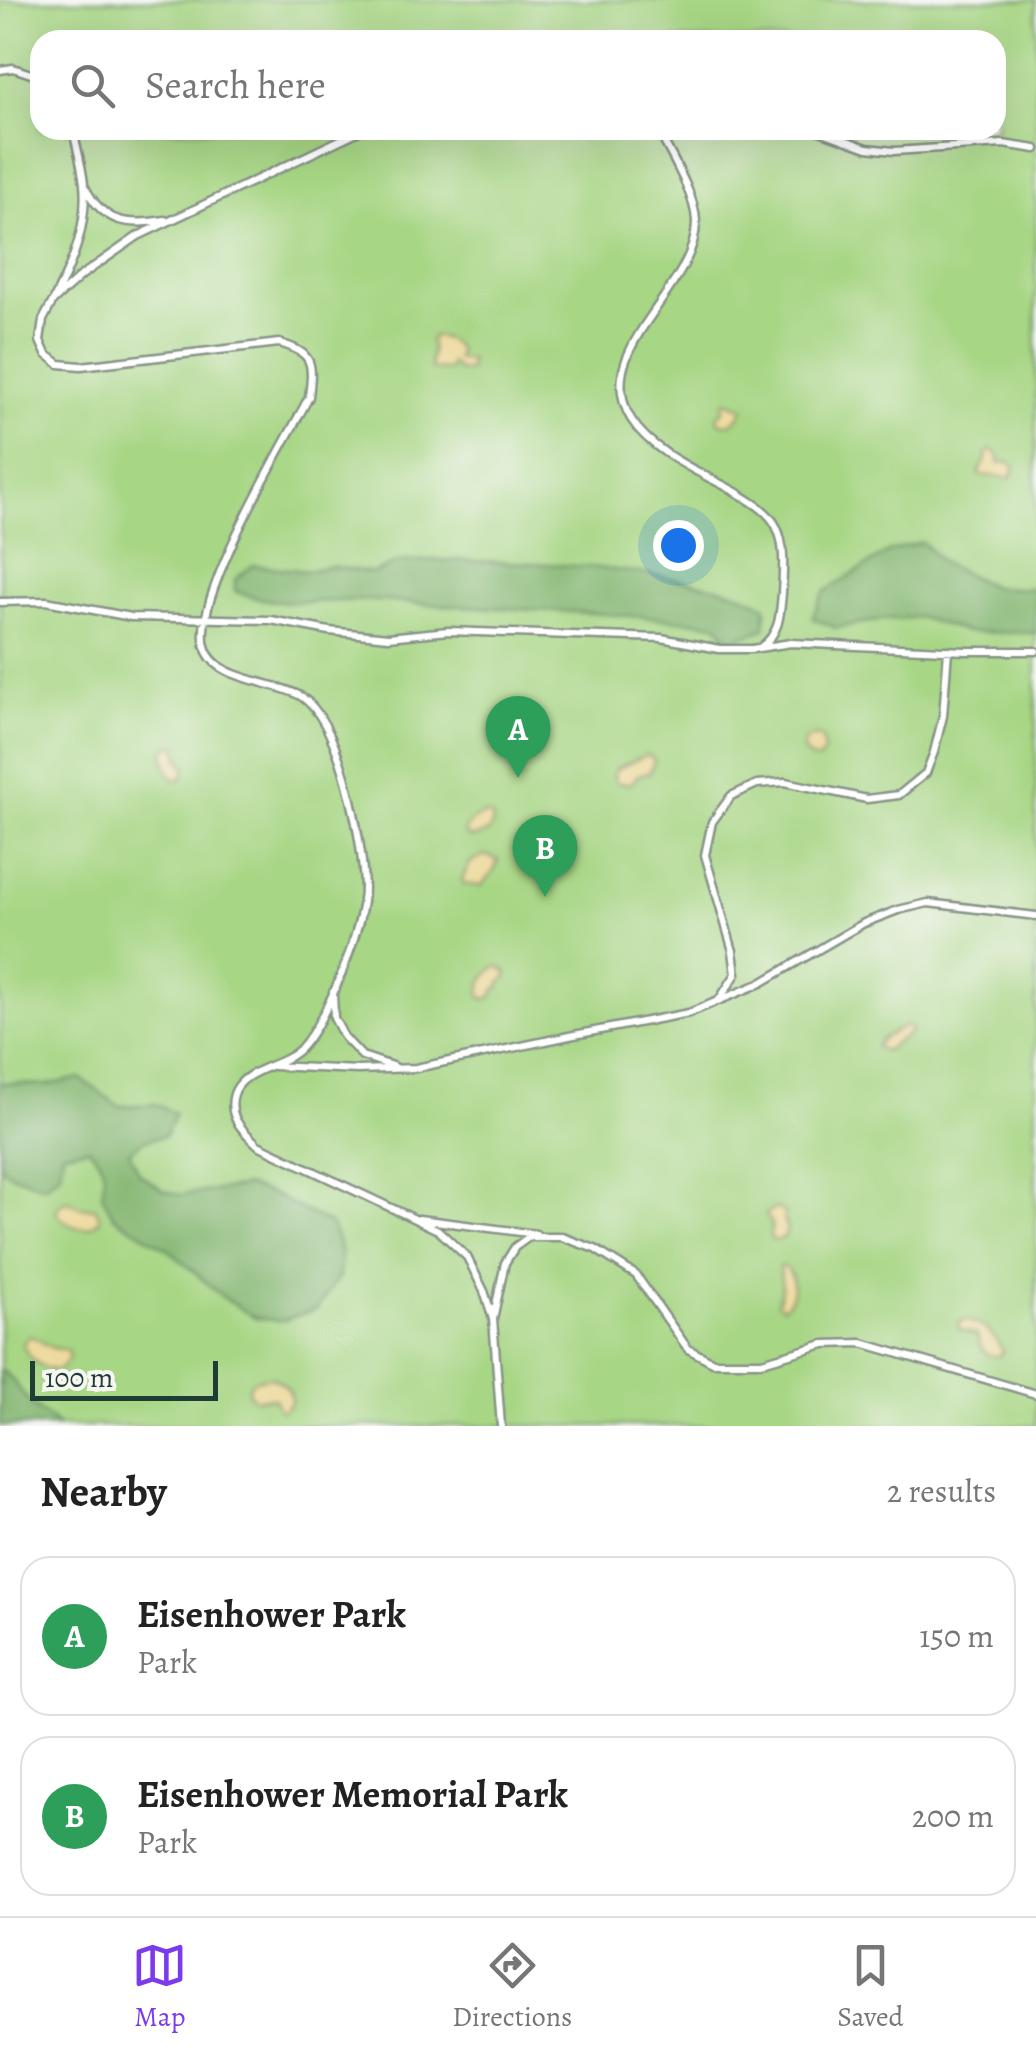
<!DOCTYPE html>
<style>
:root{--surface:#fff;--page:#f6f6f6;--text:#222;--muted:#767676;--line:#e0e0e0;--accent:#7c3aed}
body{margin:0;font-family:Alegreya,serif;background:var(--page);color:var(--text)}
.scale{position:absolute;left:30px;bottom:25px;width:188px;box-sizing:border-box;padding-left:10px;border:5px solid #1f3d34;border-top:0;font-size:28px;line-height:35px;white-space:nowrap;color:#1f3d34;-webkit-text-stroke:8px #f6f6f2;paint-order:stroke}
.you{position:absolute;left:678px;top:545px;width:35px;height:35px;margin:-25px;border:8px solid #fff;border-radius:50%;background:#1a73e8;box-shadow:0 0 0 15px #1a73e833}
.badge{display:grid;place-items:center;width:65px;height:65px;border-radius:50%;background:var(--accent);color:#fff;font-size:32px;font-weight:700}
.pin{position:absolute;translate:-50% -82px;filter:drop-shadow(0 2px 5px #0008)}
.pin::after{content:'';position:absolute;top:52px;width:35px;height:30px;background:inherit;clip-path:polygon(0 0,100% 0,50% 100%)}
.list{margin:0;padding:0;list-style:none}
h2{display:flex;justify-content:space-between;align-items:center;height:130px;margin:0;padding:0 40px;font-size:42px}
h2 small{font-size:32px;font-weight:400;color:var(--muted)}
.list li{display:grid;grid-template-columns:65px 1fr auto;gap:30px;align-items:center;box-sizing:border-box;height:160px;margin:0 20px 20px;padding:0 20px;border:2px solid var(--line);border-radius:30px}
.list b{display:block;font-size:38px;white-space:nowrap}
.list p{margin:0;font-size:32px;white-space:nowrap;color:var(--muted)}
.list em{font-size:32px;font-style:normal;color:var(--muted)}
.icon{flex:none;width:55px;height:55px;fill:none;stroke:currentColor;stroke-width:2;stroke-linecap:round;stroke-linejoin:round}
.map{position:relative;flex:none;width:1036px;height:1426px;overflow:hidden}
.search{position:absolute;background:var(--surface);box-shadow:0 10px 40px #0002;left:30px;right:30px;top:30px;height:110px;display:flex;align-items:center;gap:25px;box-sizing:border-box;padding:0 35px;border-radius:30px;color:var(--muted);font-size:38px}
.sheet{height:490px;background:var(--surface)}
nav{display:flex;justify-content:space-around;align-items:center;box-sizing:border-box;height:140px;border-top:2px solid var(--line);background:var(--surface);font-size:28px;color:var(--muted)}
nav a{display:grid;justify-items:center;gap:5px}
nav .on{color:var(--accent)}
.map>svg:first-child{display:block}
</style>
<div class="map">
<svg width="1036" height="1426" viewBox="0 0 1036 1426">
<rect width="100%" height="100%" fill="#f6f6f2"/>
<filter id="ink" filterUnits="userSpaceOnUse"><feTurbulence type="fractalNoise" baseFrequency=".01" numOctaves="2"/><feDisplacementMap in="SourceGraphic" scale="20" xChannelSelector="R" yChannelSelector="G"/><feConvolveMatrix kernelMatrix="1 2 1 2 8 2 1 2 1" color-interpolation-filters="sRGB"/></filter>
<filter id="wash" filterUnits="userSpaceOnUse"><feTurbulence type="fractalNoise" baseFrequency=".0048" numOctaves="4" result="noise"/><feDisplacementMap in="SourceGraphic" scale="40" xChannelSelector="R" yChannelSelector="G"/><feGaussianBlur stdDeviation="2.25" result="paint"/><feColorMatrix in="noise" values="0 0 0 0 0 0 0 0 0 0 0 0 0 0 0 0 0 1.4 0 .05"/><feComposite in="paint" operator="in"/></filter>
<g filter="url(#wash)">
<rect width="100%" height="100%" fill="#f1ecdb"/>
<path fill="#a7d684" stroke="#638a5c" stroke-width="2.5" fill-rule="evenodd" d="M 0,0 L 1036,0 L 1036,1426 L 0,1426 ZM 40,40 L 996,40 L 996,130 L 40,130 Z"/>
<path fill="#85b772" stroke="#527a53" stroke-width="2.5" d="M 922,542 L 943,563 L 993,587 L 1036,589 L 1036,633 L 967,632 L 918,617 L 880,620 L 836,628 L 812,618 L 824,592 L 890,551 Z
M 436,560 C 517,562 598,564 677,579 C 709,585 739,590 766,606 L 765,629 L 730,640 L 717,624 C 630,614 544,610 456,606 C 431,605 405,602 380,601 C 332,598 280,610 235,591 L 235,579 L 253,565 L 306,571 L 330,566 L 373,573 L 398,562 Z
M 80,1078 L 119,1106 L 156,1104 L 175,1114 L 165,1136 L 143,1141 L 129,1152 L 140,1174 L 163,1190 L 180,1195 L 247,1186 L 274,1195 L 331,1225 L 341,1251 L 339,1276 L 317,1309 L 282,1321 L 255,1318 L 224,1298 L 169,1250 L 114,1217 L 102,1195 C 106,1174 105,1164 89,1148 L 63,1152 L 60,1173 L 44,1186 L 10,1174 L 0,1167 L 0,1083 L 46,1085 Z
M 0,1369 C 15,1378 20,1393 33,1405 C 41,1413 51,1417 57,1426 L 0,1426 Z"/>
<path fill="#eeda9e" stroke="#868c69" stroke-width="2.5" d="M 433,336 C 443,336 452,342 459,350 L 457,358 L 461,360 L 470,359 L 469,370 L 459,371 L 451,363 L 449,370 L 431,369 C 428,358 435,352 430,341 Z
M 726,401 L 744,408 L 739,417 L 730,424 L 720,423 L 717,419 L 718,415 L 724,411 L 723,405 Z
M 990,450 L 995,451 L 999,456 L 999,463 L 1008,462 L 1015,466 L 1011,478 L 980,475 L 978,472 L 985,463 L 987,453 Z
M 815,736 L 822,738 L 824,752 L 819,760 L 810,758 L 803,751 L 804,741 Z
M 170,745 L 177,746 L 180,761 L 186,766 L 183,776 L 179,780 L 173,779 C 167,772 164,759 164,750 Z
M 646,755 L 651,756 L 654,761 L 650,772 L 638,775 L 631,784 L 617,783 C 613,778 613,775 616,769 Z
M 486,814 L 492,817 L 493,822 L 489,832 C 481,835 470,841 464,833 C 467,824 476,816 486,814 Z
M 485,855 L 498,860 L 494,871 L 481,886 L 464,884 L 462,879 L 471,862 Z
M 497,966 L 507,971 L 507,977 L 501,982 L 499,988 L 494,991 L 492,997 L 484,999 L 481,996 C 478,985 488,971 497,966 Z
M 905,1026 L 910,1027 L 911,1032 L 884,1051 L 876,1047 L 881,1039 Z
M 69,1201 L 80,1207 L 95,1208 L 100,1217 L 99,1221 C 85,1234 65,1227 56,1211 L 61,1203 Z
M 776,1208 L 785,1213 L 784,1223 L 787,1228 L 785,1237 L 776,1241 L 772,1240 L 770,1235 L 772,1225 L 766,1214 Z
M 783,1266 C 797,1275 796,1297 783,1307 L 777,1303 L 782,1286 L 779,1267 Z
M 966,1320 C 988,1326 992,1333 1003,1351 L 1000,1356 C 984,1357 980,1348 977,1335 L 960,1330 L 958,1327 L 959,1322 Z
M 31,1336 L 53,1348 L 67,1350 L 69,1359 L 59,1370 C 43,1371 30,1360 23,1345 L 26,1339 Z
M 271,1377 C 285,1383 303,1399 281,1411 L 278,1408 L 274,1398 L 255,1399 L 249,1394 L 248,1388 C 254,1378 260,1378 271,1377 Z"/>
</g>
<g filter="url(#ink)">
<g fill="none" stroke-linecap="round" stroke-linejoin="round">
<g stroke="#889488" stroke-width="11">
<path id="lane" d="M 0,70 L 13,68 L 40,77
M 361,130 L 138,236 L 82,275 L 53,301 L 43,320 L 40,341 L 46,354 L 59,364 L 81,366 L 279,343 C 314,353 313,363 309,397 C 284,445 192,598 205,646 C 214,682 276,680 302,697 C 341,723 363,842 364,888 C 364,926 327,1020 301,1048 C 284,1067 242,1068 234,1094 C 227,1117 243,1131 258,1145 L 438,1230 L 467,1257 L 484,1291 L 493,1319
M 658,130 C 670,154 695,194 696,221 C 697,291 589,348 631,419 C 652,453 702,473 736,492 C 750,501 768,510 776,526 C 786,545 783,572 782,593 C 780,615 780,633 761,647
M 817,130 L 867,148 L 894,151 L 1003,144 L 1036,149
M 85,187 C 104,224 127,226 165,220
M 55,297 C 73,262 88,225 84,184 C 82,166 77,148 73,130
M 0,602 L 46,601 L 131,617 L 271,620 L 329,631 L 388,637 L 448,631 L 661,638 L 719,649 L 752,649 L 791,643 L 966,651 L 1036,651
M 333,992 L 334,1018 L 344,1037 L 362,1056 L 395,1067
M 719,1000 L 736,974 L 733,951 L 705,855 L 712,822 L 731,796 L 757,784 L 785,782 L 867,799 L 899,795 L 926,773 L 934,752 L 943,716 L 948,650
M 273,1066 L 358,1070 L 416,1068 L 574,1035 L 689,1013 L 761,983 L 864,923 L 898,910 L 928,903 L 1036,916
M 419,1219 L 536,1234
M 501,1426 L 493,1319 L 505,1263 L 515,1247 L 529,1237 L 562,1237 L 595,1249 L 636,1275 L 688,1349 L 713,1362 L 762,1362 L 824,1344 L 862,1343 L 1036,1394"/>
</g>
<use href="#lane" stroke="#fff" stroke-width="6"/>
</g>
</g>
</svg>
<div class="scale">100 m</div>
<div class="you"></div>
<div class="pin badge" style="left:518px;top:778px;background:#2e9e5b">A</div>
<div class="pin badge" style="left:545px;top:897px;background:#2e9e5b">B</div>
<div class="search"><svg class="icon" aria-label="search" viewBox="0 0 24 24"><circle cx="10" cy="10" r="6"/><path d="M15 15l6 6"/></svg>Search here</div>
</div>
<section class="sheet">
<h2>Nearby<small>2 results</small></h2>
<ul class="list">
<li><span class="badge" style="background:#2e9e5b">A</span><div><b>Eisenhower Park</b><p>Park</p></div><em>150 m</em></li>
<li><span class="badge" style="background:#2e9e5b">B</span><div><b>Eisenhower Memorial Park</b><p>Park</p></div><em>200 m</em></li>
</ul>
</section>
<nav>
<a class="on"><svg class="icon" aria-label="map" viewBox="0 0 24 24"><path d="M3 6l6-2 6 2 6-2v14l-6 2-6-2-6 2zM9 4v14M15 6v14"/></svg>Map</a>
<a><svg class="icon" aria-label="directions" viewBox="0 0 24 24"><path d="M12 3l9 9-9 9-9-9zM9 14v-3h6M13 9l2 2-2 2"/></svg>Directions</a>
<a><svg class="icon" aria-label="saved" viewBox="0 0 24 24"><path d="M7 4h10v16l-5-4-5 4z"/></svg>Saved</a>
</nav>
